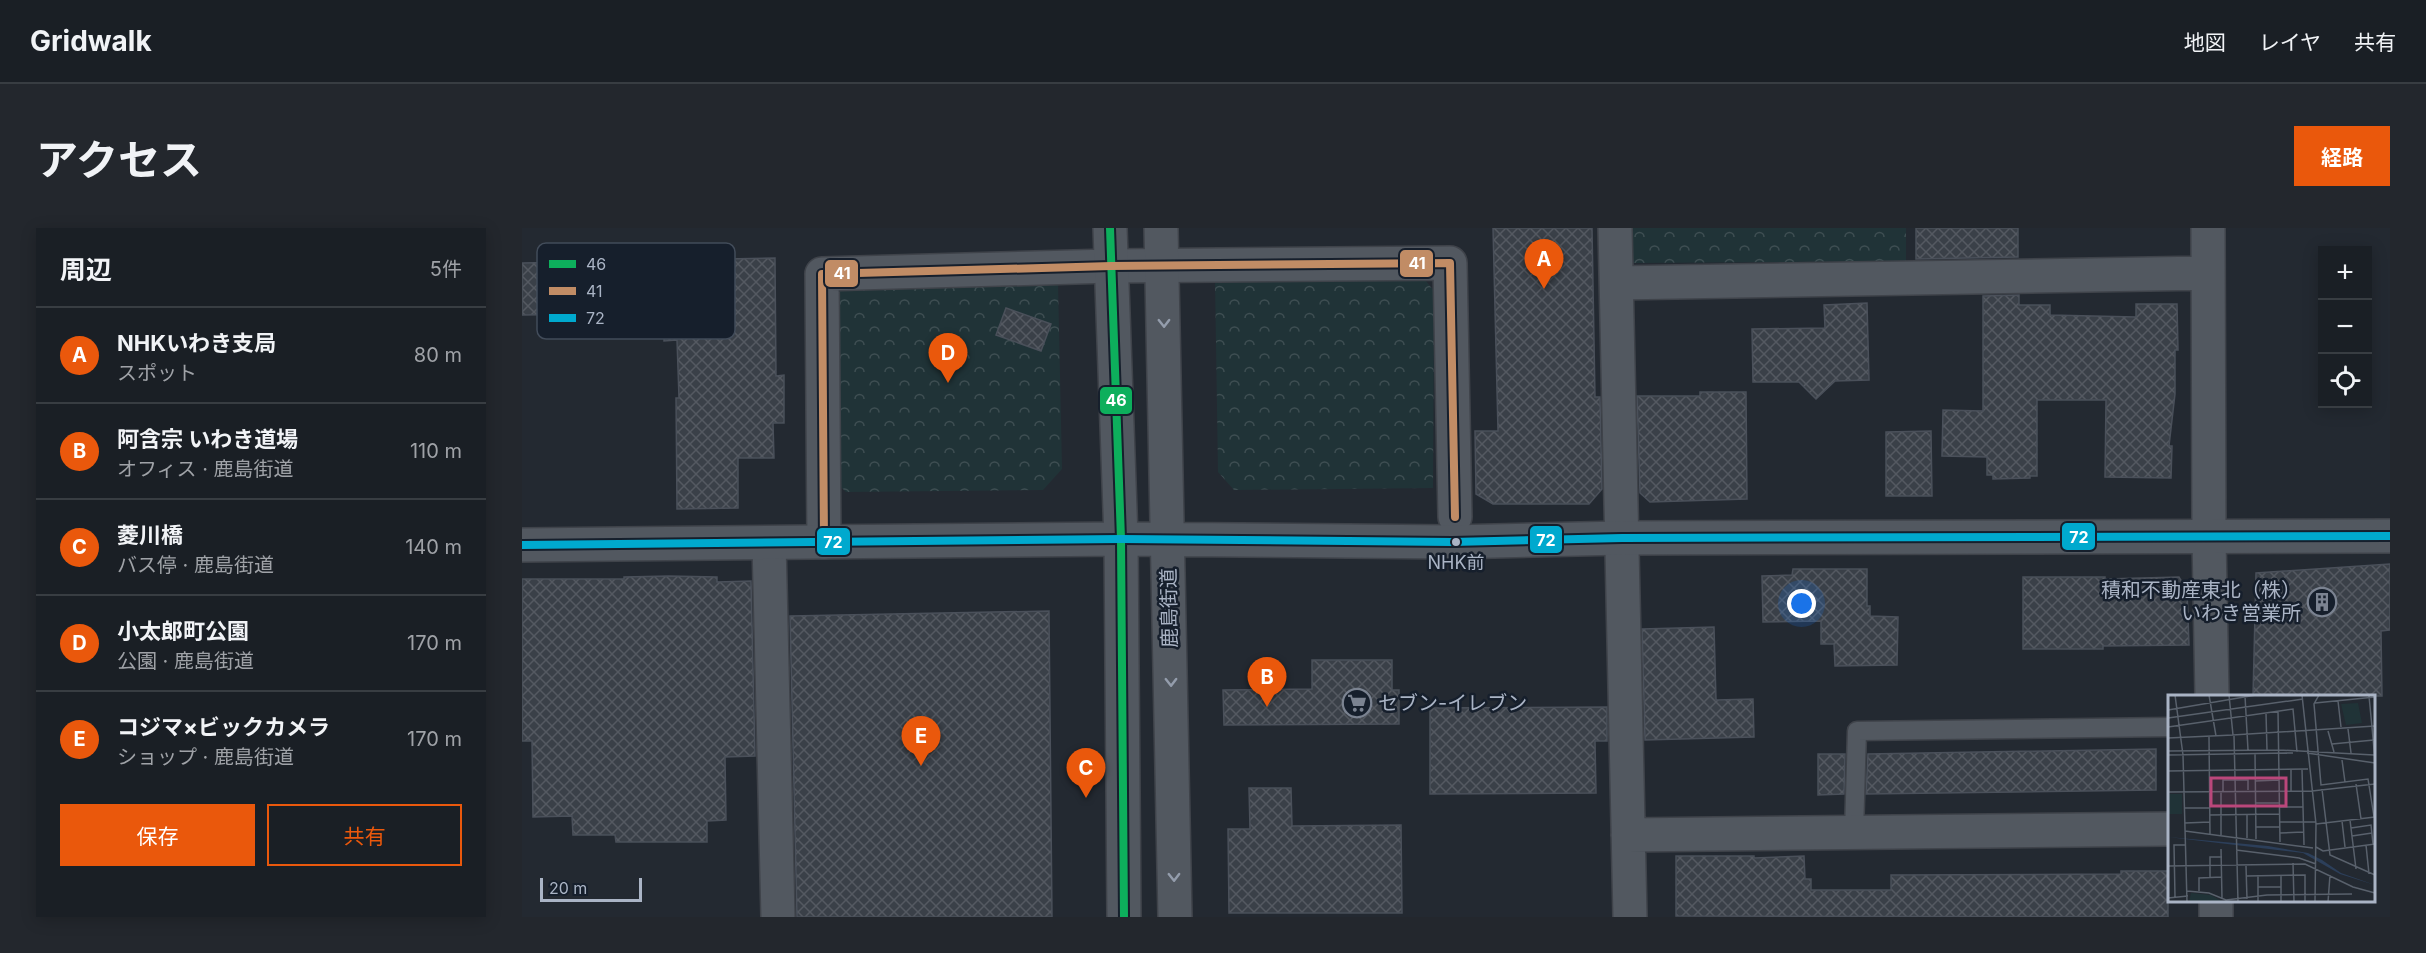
<!DOCTYPE html>
<html lang="ja">
<meta charset="utf-8">
<style>
:root{--surface:#1a1f25;--page:#23272d;--text:#f1f3f6;--muted:#9fa2a7;--line:#383d42;--accent:#ea580c}
body{margin:0;font-family:Inter,"Noto Sans JP",sans-serif;background:var(--page);color:var(--text)}
.controls{position:absolute;right:18px;top:18px;display:grid;overflow:hidden;border-radius:0px;box-shadow:0 3px 15px #0003}
.controls button{width:54px;height:54px;display:grid;place-items:center;padding:0;border:0;border-bottom:2px solid var(--line);background:var(--surface);color:var(--text);font:30px sans-serif}
.scale{position:absolute;left:18px;bottom:15px;width:102px;box-sizing:border-box;padding-left:6px;border:3px solid #aab4c5;border-top:0;font-size:16px;line-height:21px;white-space:nowrap;color:#aab4c5;-webkit-text-stroke:4px #161f2c;paint-order:stroke}
.you{position:absolute;left:1280px;top:376px;width:21px;height:21px;margin:-15px;border:4px solid #fff;border-radius:50%;background:#1a73e8;box-shadow:0 0 0 9px #1a73e833}
.badge{display:grid;place-items:center;width:39px;height:39px;border-radius:50%;background:var(--accent);color:#fff;font-size:20px;font-weight:700}
.pin{position:absolute;translate:-50% -50px;filter:drop-shadow(0 2px 3px #0008)}
.pin::after{content:'';position:absolute;top:32px;width:21px;height:18px;background:inherit;clip-path:polygon(0 0,100% 0,50% 100%)}
.list{margin:0;padding:0;list-style:none}
h2{display:flex;justify-content:space-between;align-items:center;height:78px;margin:0;padding:0 24px;font-size:26px}
h2 small{font-size:20px;font-weight:400;color:var(--muted)}
.list li{display:grid;grid-template-columns:39px 1fr auto;gap:18px;align-items:center;box-sizing:border-box;height:96px;padding:0 24px;border-top:2px solid var(--line)}
.list b{display:block;font-size:22px;white-space:nowrap}
.list p{margin:0;font-size:20px;white-space:nowrap;color:var(--muted)}
.list em{font-size:20px;font-style:normal;color:var(--muted)}
.actions{display:flex;gap:12px;padding:18px 24px}
.actions a{flex:1;padding:14px 0;border:2px solid var(--accent);border-radius:0px;text-align:center;font-size:21px;color:var(--accent)}
.actions .main{background:var(--accent);color:#fff}
.icon{flex:none;width:33px;height:33px;fill:none;stroke:currentColor;stroke-width:2;stroke-linecap:round;stroke-linejoin:round}
.map{position:relative;flex:none;width:1868px;height:689px;overflow:hidden;border-radius:0px}
header{display:flex;align-items:center;gap:36px;box-sizing:border-box;height:84px;padding:0 30px;background:var(--surface);border-bottom:2px solid var(--line)}
header strong{font-size:28px}
nav{display:flex;gap:33px;margin-inline-start:auto;font-size:21px}
.intro{display:flex;align-items:center;justify-content:space-between;box-sizing:border-box;height:144px;padding:0 36px}
h1{margin:0;font-size:42px}
.button{padding:15px 27px;border-radius:0px;background:var(--accent);color:#fff;font-size:21px;font-weight:700}
main{display:flex;gap:36px;padding:0 36px}
aside{flex:1;background:var(--surface);border-radius:0px;box-shadow:0 3px 15px #0003}
.map>svg:first-child{display:block}
</style>
<header>
<strong>Gridwalk</strong>
<nav><a>地図</a><a>レイヤ</a><a>共有</a></nav>
</header>
<div class="intro"><h1>アクセス</h1><a class="button">経路</a></div>
<main>
<aside>
<h2>周辺<small>5件</small></h2>
<ul class="list">
<li><span class="badge">A</span><div><b>NHKいわき支局</b><p>スポット</p></div><em>80 m</em></li>
<li><span class="badge">B</span><div><b>阿含宗 いわき道場</b><p>オフィス · 鹿島街道</p></div><em>110 m</em></li>
<li><span class="badge">C</span><div><b>菱川橋</b><p>バス停 · 鹿島街道</p></div><em>140 m</em></li>
<li><span class="badge">D</span><div><b>小太郎町公園</b><p>公園 · 鹿島街道</p></div><em>170 m</em></li>
<li><span class="badge">E</span><div><b>コジマ×ビックカメラ</b><p>ショップ · 鹿島街道</p></div><em>170 m</em></li>
</ul>
<div class="actions"><a class="main">保存</a><a>共有</a></div>
</aside>
<div class="map">
<svg width="1868" height="689" viewBox="0 0 1868 689">
<defs>
<pattern id="park-crowns" width="20" height="18" patternUnits="userSpaceOnUse" patternTransform="scale(1.5)"><rect width="20" height="18" fill="#203337"/><path d="M2 6a3 3 0 1 1 6 0M12 15a3 3 0 1 1 6 0" fill="none" stroke="#3e4e52"/></pattern>
<pattern id="building-cross-hatch" width="8" height="8" patternUnits="userSpaceOnUse" patternTransform="scale(1.5)"><rect width="8" height="8" fill="#3a4048"/><path d="M0 0l8 8M0 8l8-8" fill="none" stroke="#545961"/></pattern>
</defs>
<rect width="100%" height="100%" fill="#232931"/>
<path fill="url(#park-crowns)" d="M 1111,0 L 1384,0 L 1384,33 L 1111,35 Z
M 900,48 L 912,63 L 911,260 L 712,262 L 696,244 L 693,51 Z
M 536,55 L 540,241 L 521,262 L 324,264 L 315,255 L 312,69 L 324,57 Z"/>
<path fill="url(#building-cross-hatch)" stroke="#4a505a" stroke-width="1.5" d="M 971,0 L 1070,0 L 1073,169 L 1078,169 L 1080,261 L 1067,276 L 971,276 L 954,266 L 953,203 L 976,203 Z
M 1394,0 L 1496,0 L 1496,29 L 1394,31 Z
M 253,30 L 254,148 L 262,147 L 262,195 L 251,195 L 252,230 L 216,230 L 216,280 L 155,281 L 154,170 L 157,170 L 155,112 L 142,113 L 142,85 L 0,87 L 0,35 Z
M 1497,67 L 1497,77 L 1528,77 L 1528,87 L 1614,89 L 1614,76 L 1655,76 L 1656,122 L 1653,122 L 1653,166 L 1647,218 L 1650,218 L 1649,250 L 1583,249 L 1584,172 L 1515,172 L 1515,248 L 1508,248 L 1508,250 L 1471,251 L 1471,247 L 1465,247 L 1465,229 L 1420,228 L 1421,182 L 1461,183 L 1461,68 Z
M 1345,75 L 1347,152 L 1313,153 L 1294,171 L 1277,154 L 1231,154 L 1230,101 L 1303,100 L 1302,77 Z
M 484,80 L 529,96 L 519,123 L 474,107 Z
M 1178,164 L 1224,164 L 1225,271 L 1128,274 L 1118,265 L 1115,168 L 1178,168 Z
M 1409,203 L 1410,268 L 1364,268 L 1364,204 Z
M 1868,336 L 1868,402 L 1859,403 L 1860,468 L 1731,468 L 1734,345 Z
M 1271,341 L 1345,341 L 1345,378 L 1348,378 L 1348,388 L 1376,389 L 1375,437 L 1313,438 L 1312,416 L 1299,416 L 1299,393 L 1241,394 L 1240,348 L 1270,347 Z
M 147,348 L 195,349 L 195,354 L 229,353 L 233,528 L 203,529 L 204,592 L 185,593 L 185,614 L 94,614 L 93,607 L 51,607 L 50,588 L 11,589 L 10,513 L 0,513 L 0,351 L 102,351 L 102,349 Z
M 1501,349 L 1583,349 L 1583,351 L 1657,349 L 1665,362 L 1667,417 L 1581,418 L 1581,421 L 1501,421 Z
M 527,383 L 530,689 L 275,689 L 268,388 Z
M 1192,399 L 1194,472 L 1231,471 L 1232,509 L 1123,512 L 1120,401 Z
M 790,432 L 870,432 L 870,462 L 877,462 L 877,496 L 702,497 L 701,462 L 790,461 Z
M 1085,479 L 1085,513 L 1073,513 L 1074,565 L 908,566 L 908,480 Z
M 1634,521 L 1634,562 L 1344,566 L 1346,526 Z
M 1296,526 L 1323,526 L 1322,566 L 1296,567 Z
M 727,560 L 769,560 L 770,598 L 879,597 L 880,685 L 707,685 L 706,601 L 728,601 Z
M 1154,628 L 1232,628 L 1232,630 L 1282,628 L 1283,651 L 1289,651 L 1289,662 L 1369,662 L 1369,647 L 1599,646 L 1599,643 L 1646,643 L 1646,689 L 1154,688 Z"/>
<g fill="none" stroke-linecap="round" stroke-linejoin="round">
<g stroke="#3f434a" stroke-width="21">
<path id="service" d="M 1332,604 L 1335,503 L 1648,499"/>
</g>
<g stroke="#3f434a" stroke-width="36">
<path id="minor" d="M 1093,0 L 1108,689
M 1686,0 L 1687,310 L 1690,469
M 1095,55 L 1686,45
M 302,314 L 300,46 L 589,38 L 928,35 L 933,289
M 247,315 L 256,689
M 1106,607 L 1648,601
M 1694,672 L 1694,689"/>
</g>
<g stroke="#3f434a" stroke-width="36">
<path id="tertiary" d="M 588,0 L 599,311 L 602,689
M 639,0 L 653,689
M 0,317 L 599,311 L 930,314 L 1100,310 L 1868,308"/>
</g>
<use href="#service" stroke="#525860" stroke-width="18"/>
<use href="#minor" stroke="#525860" stroke-width="33"/>
<use href="#tertiary" stroke="#525860" stroke-width="33"/>
<g stroke="#161f2c" stroke-width="12">
<path id="bus-1" d="M 588,0 L 599,311 L 602,689"/>
</g>
<g stroke="#161f2c" stroke-width="12">
<path id="bus-2" d="M 302,314 L 300,46 L 589,38 L 928,35 L 933,289"/>
</g>
<g stroke="#161f2c" stroke-width="12">
<path id="bus-3" d="M 0,317 L 599,311 L 930,314 L 1100,310 L 1868,308"/>
</g>
<use href="#bus-1" stroke="#0daf5c" stroke-width="8"/>
<use href="#bus-2" stroke="#c18c65" stroke-width="8"/>
<use href="#bus-3" stroke="#00a9ce" stroke-width="8"/>
</g>
<defs><path id="oneway-chevron" d="M-2-3.5L2.5 0L-2 3.5" fill="none" stroke-width="1.6" stroke-linecap="round" stroke-linejoin="round" transform="scale(1.5)"/></defs>
<g stroke="#949dac">
<use href="#oneway-chevron" transform="translate(642 95) rotate(89)"/>
<use href="#oneway-chevron" transform="translate(649 454) rotate(89)"/>
<use href="#oneway-chevron" transform="translate(652 649) rotate(89)"/>
</g>
<defs>
<g id="building-ring" transform="scale(1.5)"><circle r="9.5" fill="#161f2c" stroke="#7b8391" stroke-width="1.5"/><path d="M-4-6H4V6H1V3H-1V6H-4ZM-2.5-4.3h1.7v1.8h-1.7ZM.8-4.3h1.7v1.8H.8ZM-2.5-1h1.7V.8h-1.7ZM.8-1h1.7V.8H.8Z" fill="#7b8391"/></g>
<g id="supermarket-ring" transform="scale(1.5)"><circle r="9.5" fill="#161f2c" stroke="#7b8391" stroke-width="1.5"/><path d="M-6-5.5h2.5l.6 2H6L4.5 2H-2.5L-4.4-4H-6ZM-1.5 3.2a1.3 1.3 0 1 0 .1 0ZM3 3.2a1.3 1.3 0 1 0 .1 0Z" fill="#7b8391"/></g>
</defs>
<g fill-rule="evenodd">
<use href="#building-ring" x="1800" y="374"/>
<use href="#supermarket-ring" x="835" y="475"/>
</g>
<circle fill="#aab4c5" stroke="#161f2c" stroke-width="2" cx="934" cy="314" r="5"/>
<g text-anchor="middle" dominant-baseline="central" stroke-width="5" stroke-linejoin="round" paint-order="stroke">
<g font-size="18" fill="#aab4c5" stroke="#161f2c">
<text x="934" y="334">NHK前</text>
</g>
<g font-size="20" fill="#aab4c5" stroke="#161f2c" text-anchor="end">
<text x="1779" y="362">積和不動産東北（株）<tspan x="1779" dy="23">いわき営業所</tspan></text>
<text x="856" y="475" text-anchor="start">セブン-イレブン</text>
</g>
<g font-size="20" fill="#aab4c5" stroke="#161f2c">
<text transform="translate(647 380) rotate(-91)">鹿島街道</text>
</g>
</g>
<g transform="translate(1646 467)">
<rect width="207" height="207" fill="#232931"/>
<path d="M 0,99 L 14,99 L 14,119 L 0,119 Z" fill="#203337"/>
<path d="M 190,8 L 194,28 L 178,30 L 173,9 ZM 23,198 L 43,200 L 55,207 L 21,207 Z" fill="#203337"/>
<path d="M 0,142 L 100,151 L 140,158 L 154,165 L 173,178 L 207,190 L 172,179 L 135,158 Z" fill="#2c3f5a"/>
<path fill="none" stroke="#59616c" stroke-width="1.5" d="M 7,0 L 15,60 L 19,207M 41,0 L 48,41M 61,0 L 65,40 L 207,31M 134,0 L 148,129 L 147,207M 151,0 L 146,9 L 153,90 L 200,84 L 206,122M 77,1 L 80,55M 201,1 L 204,32M 170,6 L 173,32M 147,8 L 207,2M 0,15 L 88,0M 110,16 L 112,147M 98,18 L 99,55M 0,23 L 135,4M 0,32 L 125,14 L 129,57M 204,32 L 207,66M 180,34 L 183,58M 160,36 L 166,57M 66,41 L 70,207M 41,42 L 42,139M 0,43 L 65,40M 164,49 L 206,45M 0,56 L 111,55 L 206,60M 87,58 L 88,144M 139,58 L 207,68M 0,60 L 125,58M 174,65 L 177,87M 123,74 L 123,96M 134,74 L 136,150M 0,76 L 140,74M 87,86 L 111,85M 188,89 L 193,124M 154,94 L 162,160 L 207,180M 53,96 L 53,140M 55,96 L 55,85 L 80,85 L 80,95M 0,97 L 144,96 L 207,89M 87,108 L 111,108M 111,112 L 135,112M 17,113 L 42,113M 79,119 L 79,143M 42,120 L 111,119M 182,125 L 188,174M 174,126 L 177,152M 111,127 L 148,127M 17,128 L 42,127M 148,129 L 207,122M 88,132 L 111,132M 183,133 L 203,130 L 205,149M 17,136 L 145,153M 112,138 L 135,137M 184,141 L 204,138M 198,150 L 201,179M 148,152 L 155,156 L 207,149M 53,154 L 54,204M 68,155 L 131,163 L 148,169M 125,168 L 126,207M 0,171 L 137,169 L 185,192 L 207,198M 78,171 L 79,204M 90,180 L 90,207M 113,180 L 113,207M 78,181 L 137,180 L 137,207M 42,183 L 42,162 L 54,162M 90,192 L 113,192M 19,196 L 41,198 L 58,205 L 99,200 L 184,199M 31,196 L 31,183 L 54,182M 7,202 L 6,150 L 17,150M 0,203 L 20,201M 160,207 L 162,180"/>
<path fill="#bb477b" fill-opacity="0.15" stroke="#bb477b" stroke-width="3" d="M 43,83 L 118,83 L 118,111 L 43,111 Z"/>
<rect width="207" height="207" fill="none" stroke="#aab4c5" stroke-width="3"/>
</g>
<rect x="15" y="15" width="198" height="96" rx="9" fill="#161f2c" stroke="#424c5a" stroke-width="1.5"/>
<rect x="27" y="32" width="27" height="8" fill="#0daf5c"/>
<rect x="27" y="59" width="27" height="8" fill="#c18c65"/>
<rect x="27" y="86" width="27" height="8" fill="#00a9ce"/>
<g font-size="16" fill="#aab4c5">
<text x="64" y="42">46</text>
<text x="64" y="69">41</text>
<text x="64" y="96">72</text>
</g>
<g stroke="#161f2c" stroke-width="2">
<rect x="877" y="21" width="35" height="29" rx="6" fill="#c18c65"/>
<rect x="302" y="31" width="35" height="29" rx="6" fill="#c18c65"/>
<rect x="577" y="158" width="34" height="29" rx="6" fill="#0daf5c"/>
<rect x="1539" y="294" width="35" height="29" rx="6" fill="#00a9ce"/>
<rect x="1007" y="297" width="34" height="29" rx="6" fill="#00a9ce"/>
<rect x="294" y="299" width="35" height="29" rx="6" fill="#00a9ce"/>
</g>
<g font-size="16" text-anchor="middle" font-weight="bold" fill="#fff">
<text x="895" y="41">41</text>
<text x="320" y="51">41</text>
<text x="594" y="178">46</text>
<text x="1557" y="315">72</text>
<text x="1024" y="318">72</text>
<text x="311" y="320">72</text>
</g>
</svg>
<div class="controls">
<button>+</button>
<button>−</button>
<button><svg class="icon" aria-label="locate" viewBox="0 0 24 24"><circle cx="12" cy="12" r="6"/><path d="M12 2v4M12 18v4M2 12h4M18 12h4"/></svg></button>
</div>
<div class="scale">20 m</div>
<div class="you"></div>
<div class="pin badge" style="left:1022px;top:61px">A</div>
<div class="pin badge" style="left:745px;top:479px">B</div>
<div class="pin badge" style="left:564px;top:570px">C</div>
<div class="pin badge" style="left:426px;top:155px">D</div>
<div class="pin badge" style="left:399px;top:538px">E</div>
</div>
</main>
